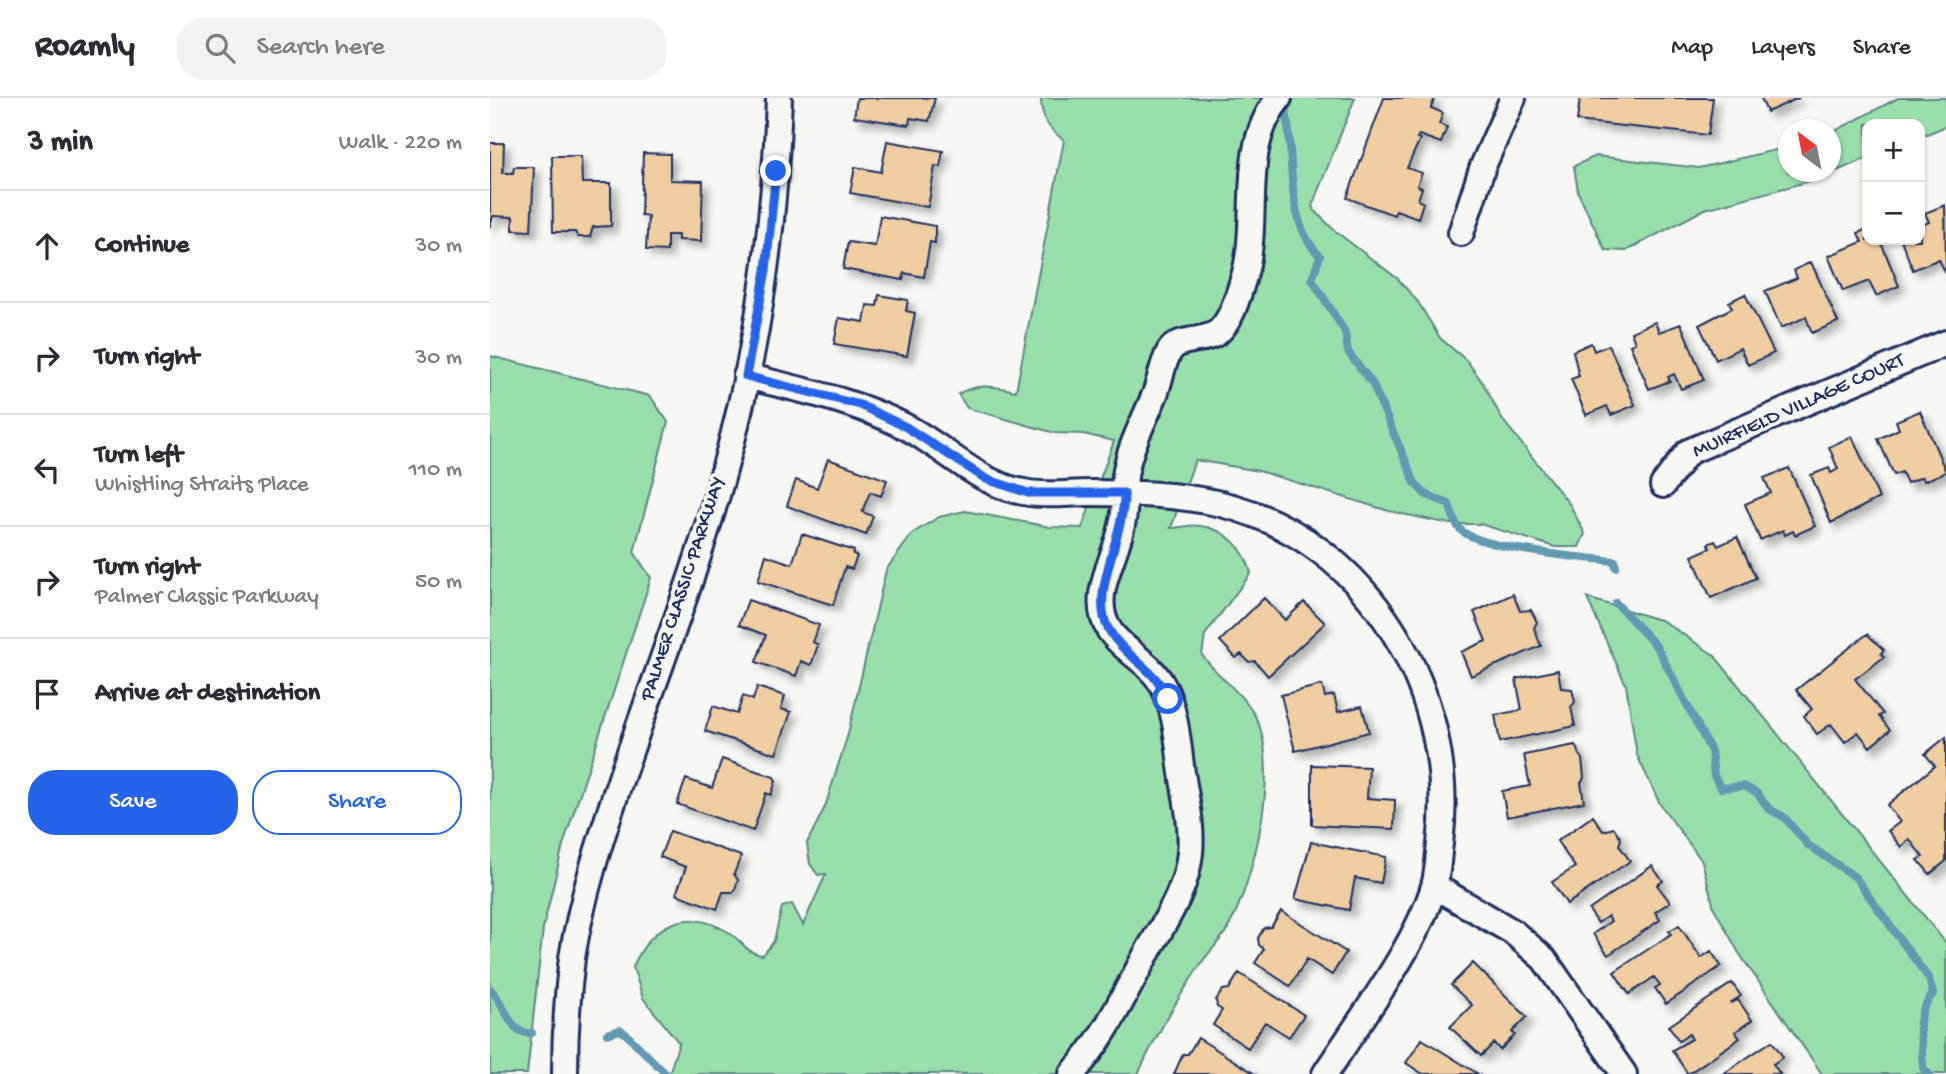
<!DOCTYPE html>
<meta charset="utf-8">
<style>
:root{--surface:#fff;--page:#f2f2f3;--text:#2b2b33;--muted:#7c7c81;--line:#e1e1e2;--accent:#2563eb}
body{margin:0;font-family:"Gochi Hand",sans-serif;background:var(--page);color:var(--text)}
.controls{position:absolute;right:21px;top:21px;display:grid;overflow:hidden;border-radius:14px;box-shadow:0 2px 5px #0004}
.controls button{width:63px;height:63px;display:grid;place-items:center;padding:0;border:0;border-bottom:2px solid var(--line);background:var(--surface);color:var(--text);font:35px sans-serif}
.compass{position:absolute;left:1288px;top:21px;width:63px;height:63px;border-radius:50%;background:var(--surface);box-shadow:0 2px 5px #0004;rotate:328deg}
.stop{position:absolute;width:21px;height:21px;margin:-16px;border:5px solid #2563eb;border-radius:50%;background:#fff}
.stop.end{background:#2563eb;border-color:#fff;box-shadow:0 2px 7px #0008}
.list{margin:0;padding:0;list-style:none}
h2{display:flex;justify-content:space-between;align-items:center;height:91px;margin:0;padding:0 28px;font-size:30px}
h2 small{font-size:23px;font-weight:400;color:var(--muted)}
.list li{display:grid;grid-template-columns:46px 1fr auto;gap:21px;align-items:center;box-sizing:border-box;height:112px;padding:0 28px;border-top:2px solid var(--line)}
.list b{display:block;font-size:26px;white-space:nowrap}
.list p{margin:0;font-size:23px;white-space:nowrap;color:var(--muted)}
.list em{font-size:23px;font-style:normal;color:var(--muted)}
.actions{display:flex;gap:14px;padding:21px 28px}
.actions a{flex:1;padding:16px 0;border:2px solid var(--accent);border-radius:28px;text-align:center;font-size:24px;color:var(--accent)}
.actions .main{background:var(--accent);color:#fff}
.icon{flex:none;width:38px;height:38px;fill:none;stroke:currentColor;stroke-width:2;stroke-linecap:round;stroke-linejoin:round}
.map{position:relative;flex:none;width:1456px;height:976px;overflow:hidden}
header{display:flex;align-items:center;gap:42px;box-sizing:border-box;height:98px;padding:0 35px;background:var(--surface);border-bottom:2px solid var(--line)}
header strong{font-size:33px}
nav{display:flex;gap:38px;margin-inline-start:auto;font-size:24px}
.search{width:490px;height:63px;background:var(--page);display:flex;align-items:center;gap:18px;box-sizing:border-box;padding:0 24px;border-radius:28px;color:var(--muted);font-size:26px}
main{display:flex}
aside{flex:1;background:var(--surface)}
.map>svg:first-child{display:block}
</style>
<header>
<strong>Roamly</strong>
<div class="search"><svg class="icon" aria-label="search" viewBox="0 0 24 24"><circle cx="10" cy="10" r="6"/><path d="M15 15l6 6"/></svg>Search here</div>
<nav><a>Map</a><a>Layers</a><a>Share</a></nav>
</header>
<main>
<aside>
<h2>3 min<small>Walk · 220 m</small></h2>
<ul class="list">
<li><svg class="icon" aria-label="ahead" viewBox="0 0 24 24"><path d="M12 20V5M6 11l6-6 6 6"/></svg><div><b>Continue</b></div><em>30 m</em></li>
<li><svg class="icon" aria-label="right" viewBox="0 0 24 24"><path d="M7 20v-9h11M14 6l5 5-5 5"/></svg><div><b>Turn right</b></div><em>30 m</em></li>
<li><svg class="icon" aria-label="left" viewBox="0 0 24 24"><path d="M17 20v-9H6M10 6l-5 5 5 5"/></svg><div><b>Turn left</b><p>Whistling Straits Place</p></div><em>110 m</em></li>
<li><svg class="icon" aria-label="right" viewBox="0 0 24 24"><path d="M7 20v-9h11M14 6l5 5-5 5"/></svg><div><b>Turn right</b><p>Palmer Classic Parkway</p></div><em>50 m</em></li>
<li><svg class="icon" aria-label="arrive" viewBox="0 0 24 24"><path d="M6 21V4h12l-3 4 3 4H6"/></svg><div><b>Arrive at destination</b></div></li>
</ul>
<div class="actions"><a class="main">Save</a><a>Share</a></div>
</aside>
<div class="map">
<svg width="1456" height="976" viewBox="0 0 1456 976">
<defs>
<filter id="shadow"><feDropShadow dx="6" dy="6" stdDeviation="3.5" flood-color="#0004"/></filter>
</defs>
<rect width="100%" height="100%" fill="#f6f6f2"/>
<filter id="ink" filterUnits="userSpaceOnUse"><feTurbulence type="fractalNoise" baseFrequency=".0143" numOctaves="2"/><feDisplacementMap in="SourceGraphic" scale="14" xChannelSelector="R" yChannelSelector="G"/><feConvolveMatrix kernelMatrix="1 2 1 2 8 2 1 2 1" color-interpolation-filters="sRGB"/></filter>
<g filter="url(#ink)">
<path fill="#99dfab" stroke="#5a8784" stroke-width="2" d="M 551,0 L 865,0 L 822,108 L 824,112 L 845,133 L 908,181 L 928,204 L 950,240 L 977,263 L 993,285 L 1012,321 L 1080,407 L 1095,436 L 1089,449 L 1065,449 L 990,426 L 960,426 L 899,413 L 769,373 L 705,362 L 681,430 C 690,430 701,426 710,428 C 737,431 755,451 761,475 L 715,537 L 712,557 C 726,577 749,592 762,613 C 794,660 764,784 738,830 C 731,842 720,853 712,864 C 688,900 666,937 648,976 L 597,976 L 621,949 L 656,883 L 595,976 L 179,976 L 189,945 L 153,900 L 143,869 C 161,827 195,808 238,834 C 252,842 256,856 273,857 L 284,843 L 292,809 L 302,806 L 313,827 L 336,776 L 328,777 L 320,766 L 317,745 L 335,709 L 358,636 L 396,472 L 423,435 L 449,419 L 475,413 L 560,429 L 592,430 L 624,343 L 593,336 L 565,335 L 477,310 L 468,296 C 489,284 505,289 526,293 L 574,42 C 558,31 551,20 551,0 Z
M 1408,0 L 1456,0 L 1456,28 L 1430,39 L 1430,26 L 1377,26 L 1377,60 L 1328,81 L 1215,111 L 1136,153 L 1115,152 L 1088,94 L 1084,68 L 1106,58 L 1209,70 L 1298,49 L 1298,74 L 1340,74 L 1341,35 Z
M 0,258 L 160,298 L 178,324 L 144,454 L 161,480 L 73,747 L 53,830 L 37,976 L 0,976 Z
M 1097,500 L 1173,523 L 1224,557 L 1456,845 L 1456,976 L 1332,976 L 1249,855 L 1224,810 L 1212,763 L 1170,706 L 1147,657 L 1136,587 Z"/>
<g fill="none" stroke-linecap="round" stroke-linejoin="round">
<path stroke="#6099b1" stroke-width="8" d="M 794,4 C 807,53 791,119 830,158 L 822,181 L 855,234 L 858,254 L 882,285 L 925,385 L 935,396 L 959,406 C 962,414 964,425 970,431 C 987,451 1095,460 1125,463 L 1126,469
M 1126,505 L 1167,549 L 1221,653 L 1224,678 L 1231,690 L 1254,688 L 1267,695 L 1279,711 L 1294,719 L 1317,746 L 1365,779 L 1439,881 L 1443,896 C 1421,923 1433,938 1433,970 L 1439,976
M 0,891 C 16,905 19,938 42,935
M 117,936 L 130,932 L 136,936 L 176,976"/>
</g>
<path fill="#f0cda1" stroke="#1b2f5e" stroke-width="2" filter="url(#shadow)" d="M 367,0 L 445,0 L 439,23 L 420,20 L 419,27 L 364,19 Z
M 894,0 L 945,0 L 941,10 L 953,15 L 949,26 L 957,29 L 951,45 L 929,37 L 927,40 L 930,41 L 917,70 L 932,75 L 927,88 L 932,90 L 928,102 L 933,105 L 928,120 L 906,112 L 904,117 L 857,100 Z
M 1090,0 L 1223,0 L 1218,37 L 1087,23 Z
M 1271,0 L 1309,0 L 1277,14 Z
M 397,43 L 453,53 L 450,69 L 445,68 L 438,109 L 360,95 L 365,69 L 391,74 Z
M 0,45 L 14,45 L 13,75 L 23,75 L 24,69 L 44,69 L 41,133 L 23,132 L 23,119 L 3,118 L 0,129 Z
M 153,55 L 180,56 L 180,82 L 213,83 L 211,143 L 188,142 L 188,137 L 177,137 L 177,153 L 156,152 L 158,118 L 151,117 Z
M 62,58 L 91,58 L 92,85 L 121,85 L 121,128 L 103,129 L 100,139 L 88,139 L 85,134 L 63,134 Z
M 1455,107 L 1456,176 L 1449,161 L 1423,172 L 1411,142 L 1430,142 L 1430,128 L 1439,124 L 1435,115 Z
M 390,118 L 445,128 L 445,145 L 440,144 L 434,179 L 414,175 L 413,182 L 353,171 L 358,144 L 385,148 Z
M 1377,131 L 1377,142 L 1390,142 L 1409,188 L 1386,198 L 1379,183 L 1353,193 L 1338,158 L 1372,144 L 1368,135 Z
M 1321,164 L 1348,224 L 1322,235 L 1316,219 L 1291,230 L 1275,193 L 1307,180 L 1304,172 Z
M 1255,196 L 1284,255 L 1258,267 L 1250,250 L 1226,262 L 1209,227 L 1242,210 L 1239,204 Z
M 389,197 L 418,202 L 416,213 L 425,215 L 417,258 L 344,246 L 349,220 L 374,224 L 377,207 L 387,208 Z
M 1165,224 L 1169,234 L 1191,226 L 1214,282 L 1191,291 L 1184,276 L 1178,279 L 1180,283 L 1159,291 L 1140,247 L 1145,245 L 1141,234 Z
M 1101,245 L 1104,253 L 1119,247 L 1145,307 L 1121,317 L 1117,308 L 1096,317 L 1081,281 L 1089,278 L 1083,253 Z
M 1430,313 L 1456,374 L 1434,383 L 1432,379 L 1417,385 L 1412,374 L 1404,377 L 1388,341 L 1409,331 L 1406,323 Z
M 1362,338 L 1389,400 L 1341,425 L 1321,377 L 1339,370 L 1341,375 L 1348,371 L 1339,349 Z
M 338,361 L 397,382 L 391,398 L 380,394 L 372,414 L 383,418 L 376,437 L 297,408 L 306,382 L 327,390 Z
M 1299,370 L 1325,428 L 1305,437 L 1303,433 L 1295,437 L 1293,432 L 1270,442 L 1255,406 L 1281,395 L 1274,380 Z
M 312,436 L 364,453 L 363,456 L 367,458 L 362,471 L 355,469 L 343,507 L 268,483 L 276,457 L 302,466 Z
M 1247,439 L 1266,480 L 1221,500 L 1202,458 L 1220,450 L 1218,446 L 1225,443 L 1228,448 Z
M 1023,496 L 1030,513 L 1041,512 L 1047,524 L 1044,530 L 1051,548 L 981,578 L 971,554 L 996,543 L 984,514 Z
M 774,500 L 795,522 L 814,504 L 835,525 L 778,578 L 765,563 L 759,564 L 751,556 L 746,560 L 730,543 Z
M 258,502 L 329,527 L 323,544 L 328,547 L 321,567 L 311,563 L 306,578 L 266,564 L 276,537 L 249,527 Z
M 1377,536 L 1394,552 L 1391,555 L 1394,559 L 1365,581 L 1393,616 L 1389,618 L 1400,632 L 1380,649 L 1368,634 L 1355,644 L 1341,626 L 1327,636 L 1314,618 L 1322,611 L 1306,592 Z
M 1068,572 L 1071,590 L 1082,591 L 1085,604 L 1081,609 L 1085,628 L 1010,644 L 1005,617 L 1032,612 L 1026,581 Z
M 832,587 L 835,599 L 844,597 L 848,614 L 872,608 L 879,634 L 805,653 L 791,597 Z
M 267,589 L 295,598 L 291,611 L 301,614 L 286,656 L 215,633 L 223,608 L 247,616 L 253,598 L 263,602 Z
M 1456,639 L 1456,763 L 1440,776 L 1428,762 L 1433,759 L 1419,741 L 1411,749 L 1398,733 L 1410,724 L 1397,707 L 1445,668 L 1435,656 Z
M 1085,647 L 1092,661 L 1094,680 L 1091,685 L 1094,704 L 1017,719 L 1012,693 L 1040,688 L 1034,657 Z
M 232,661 L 284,679 L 286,683 L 281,697 L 276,695 L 263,733 L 187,706 L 196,681 L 222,690 Z
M 822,667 L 879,669 L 877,700 L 905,702 L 904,731 L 822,727 Z
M 1103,718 L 1113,733 L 1124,730 L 1131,741 L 1129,747 L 1140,763 L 1077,806 L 1062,784 L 1085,769 L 1067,743 Z
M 180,733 L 251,758 L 244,776 L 248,782 L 244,794 L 233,794 L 227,811 L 186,796 L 196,769 L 170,759 Z
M 821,744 L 896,759 L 891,785 L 865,780 L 859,812 L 805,801 Z
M 1162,768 L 1173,783 L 1167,787 L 1180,804 L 1165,814 L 1170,822 L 1118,857 L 1103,836 L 1121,823 L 1118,818 L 1108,825 L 1099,812 Z
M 791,813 L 856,854 L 842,877 L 817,861 L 800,888 L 765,865 L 774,851 L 769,847 L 768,840 L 774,830 L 781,829 Z
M 1189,827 L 1211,860 L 1221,853 L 1231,868 L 1176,906 L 1165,890 L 1170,887 L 1164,879 L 1139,896 L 1124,874 L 1181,836 L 1179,833 Z
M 983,865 L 1037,919 L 1022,934 L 1025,937 L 1010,952 L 1004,945 L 991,958 L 960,929 L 982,907 L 961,887 Z
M 749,875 L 814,917 L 799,939 L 775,924 L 758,950 L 723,927 L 732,912 L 727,909 L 726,902 L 733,892 L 739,891 Z
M 1242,885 L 1251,898 L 1240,905 L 1248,902 L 1262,922 L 1245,934 L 1250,940 L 1198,976 L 1182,952 L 1202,941 L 1199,936 L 1189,943 L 1179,928 Z
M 708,940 L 765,976 L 684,976 L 693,956 L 698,956 Z
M 932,941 L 988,976 L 933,976 L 916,965 Z
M 1282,943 L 1293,959 L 1283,966 L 1290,976 L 1233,976 Z"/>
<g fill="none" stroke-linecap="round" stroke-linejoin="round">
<g stroke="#1b2f5e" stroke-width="30">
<path id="minor" d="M 971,135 L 993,68 L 1023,0
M 256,278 C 310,292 362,302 412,327 C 455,348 488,388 539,395 C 558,398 580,395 599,395 C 643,395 688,396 731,406 C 881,442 969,599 950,746 C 948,759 948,775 944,788 C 927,847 869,923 835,976
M 1173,387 L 1198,354 L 1456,245
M 944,788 L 1023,834 L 1054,861 L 1134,976
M 75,976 C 75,937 77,899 82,860 C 92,797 112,737 132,677 C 166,577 205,477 233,376 C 268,253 285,127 289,0
M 582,976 C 617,937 632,900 657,855 C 675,823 696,794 700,755 C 703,727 695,697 691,668 C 688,643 685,610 673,588 C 654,552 606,547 612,496 C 615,471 629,448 633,422 C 636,408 633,393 635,378 C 639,349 654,323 665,296 C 670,283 672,267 679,254 C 688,238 714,245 728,234 C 741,223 747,201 752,185 C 773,124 746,53 789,0"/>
</g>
<use href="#minor" stroke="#f6f6f2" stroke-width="24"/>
</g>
</g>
<g fill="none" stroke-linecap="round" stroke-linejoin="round" filter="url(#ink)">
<path stroke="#2563eb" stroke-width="9" d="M 286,73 L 276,172 L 256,278 L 370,307 L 416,329 L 496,381 L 538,395 L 634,395 C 635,438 598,496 619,532 C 635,560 666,570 678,601"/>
</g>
<g text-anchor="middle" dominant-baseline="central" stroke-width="7" stroke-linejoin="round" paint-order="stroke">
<g font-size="21" fill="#1b2f5e" stroke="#f6f6f2">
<text transform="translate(1309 309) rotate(-24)">MUIRFIELD VILLAGE COURT</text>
<text transform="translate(194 491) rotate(-72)">PALMER CLASSIC PARKWAY</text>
</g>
</g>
</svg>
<div class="controls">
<button>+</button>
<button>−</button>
</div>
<svg class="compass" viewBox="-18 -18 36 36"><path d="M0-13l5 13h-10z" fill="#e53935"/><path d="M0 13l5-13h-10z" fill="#7c7c81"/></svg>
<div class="stop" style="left:678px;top:601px"></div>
<div class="stop end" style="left:286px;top:73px"></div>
</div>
</main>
